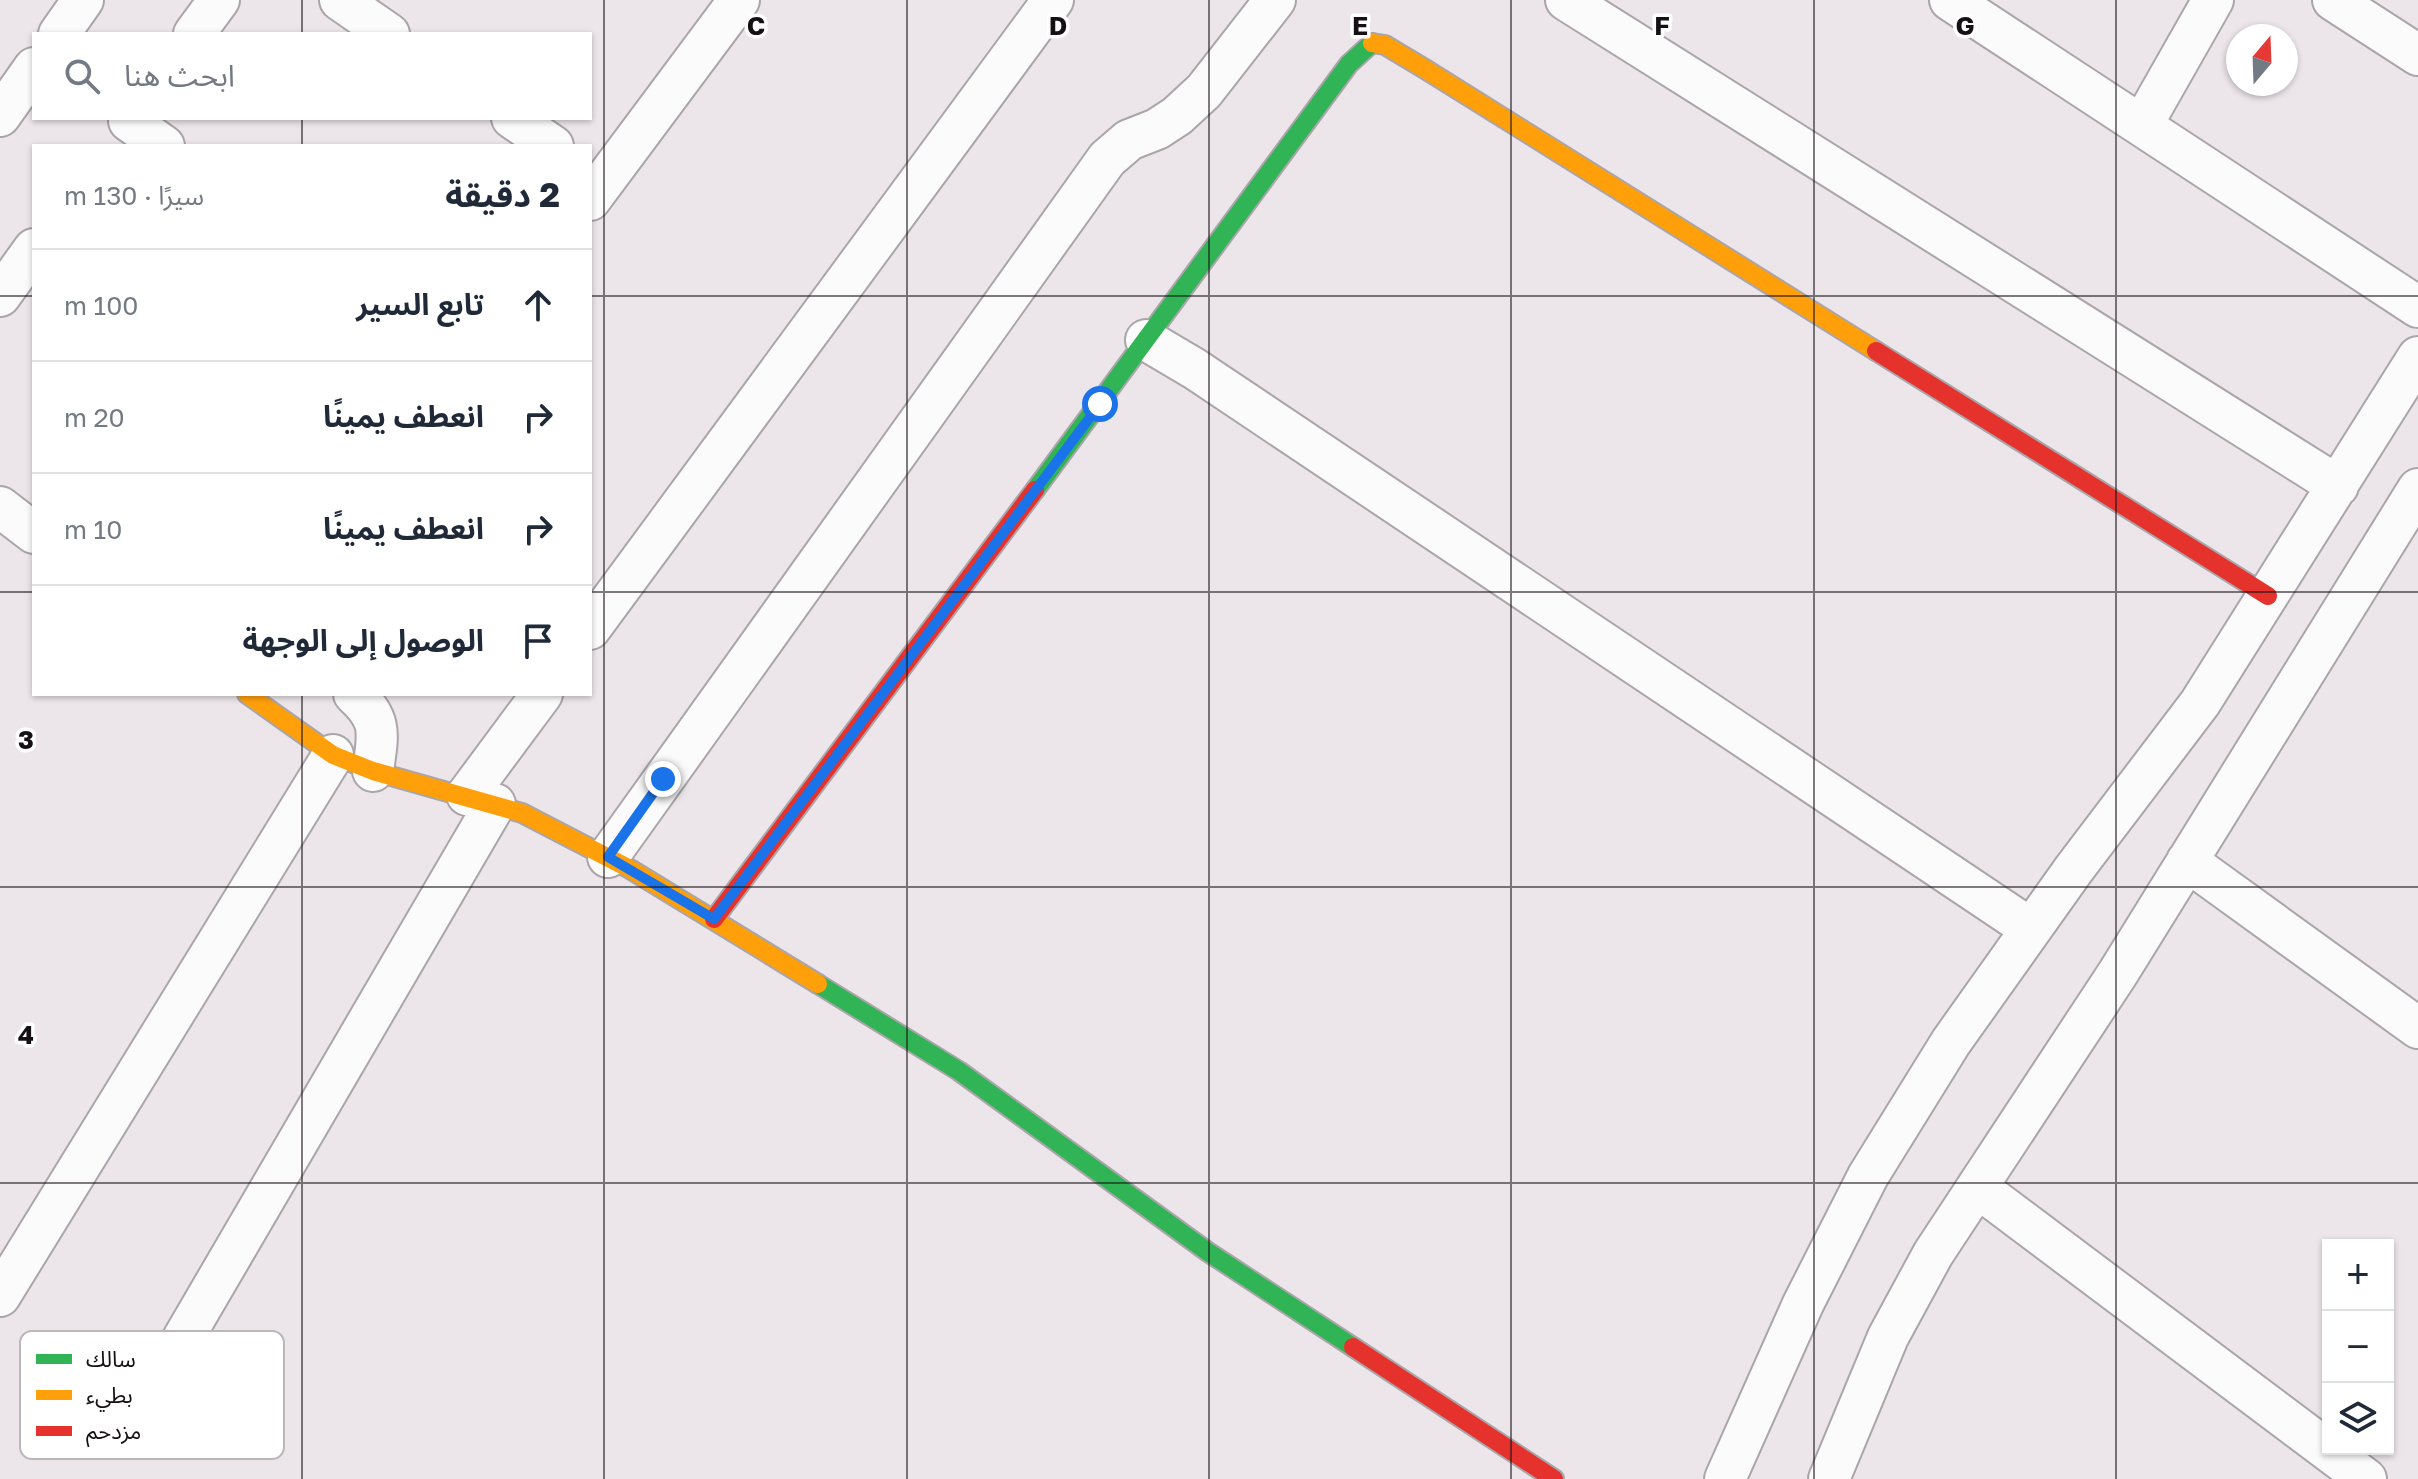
<!DOCTYPE html>
<html lang="ar">
<meta charset="utf-8">
<style>
:root{--surface:#fff;--page:#f2f2f3;--text:#1f2937;--muted:#747a83;--line:#e0e1e3}
body{margin:0;font-family:"Golos Text","Noto Sans Arabic",sans-serif;background:var(--page);color:var(--text);direction:rtl}
.controls{position:absolute;right:24px;bottom:24px;display:grid;overflow:hidden;border-radius:0px;box-shadow:0 2px 6px #0004}
.controls button{width:72px;height:72px;display:grid;place-items:center;padding:0;border:0;border-bottom:2px solid var(--line);background:var(--surface);color:var(--text);font:40px sans-serif}
.compass{position:absolute;left:2226px;top:24px;width:72px;height:72px;border-radius:50%;background:var(--surface);box-shadow:0 2px 6px #0004;rotate:19deg}
.stop{position:absolute;width:24px;height:24px;margin:-18px;border:6px solid #1a73e8;border-radius:50%;background:#fff}
.stop.end{background:#1a73e8;border-color:#fff;box-shadow:0 2px 8px #0008}
.list{margin:0;padding:0;list-style:none}
h2{display:flex;justify-content:space-between;align-items:center;height:104px;margin:0;padding:0 32px;font-size:34px}
h2 small{font-size:26px;font-weight:400;color:var(--muted)}
.list li{display:grid;grid-template-columns:52px 1fr auto;gap:24px;align-items:center;box-sizing:border-box;height:112px;padding:0 32px;border-top:2px solid var(--line)}
.list b{display:block;font-size:30px;white-space:nowrap}
.list em{font-size:26px;font-style:normal;color:var(--muted)}
.icon{flex:none;width:44px;height:44px;fill:none;stroke:currentColor;stroke-width:2;stroke-linecap:round;stroke-linejoin:round}
.map{position:relative;flex:none;width:2418px;height:1479px;overflow:hidden;direction:ltr}
.search{position:absolute;background:var(--surface);box-shadow:0 2px 6px #0004;left:32px;top:32px;width:560px;height:88px;display:flex;align-items:center;gap:20px;box-sizing:border-box;padding:0 28px;border-radius:0px;color:var(--muted);font-size:30px}
.panel{position:absolute;background:var(--surface);box-shadow:0 2px 6px #0004;left:32px;top:144px;width:560px;height:552px;border-radius:0px;direction:rtl}
.map>svg:first-child{display:block}
</style>
<div class="map">
<svg width="2418" height="1479" viewBox="0 0 2418 1479">
<rect width="100%" height="100%" fill="#ece6eb"/>
<g fill="none" stroke-linecap="round" stroke-linejoin="round">
<g stroke="#aaa5a9" stroke-width="44">
<path id="street" d="M 340,0 L 389,34
M 1566,0 L 2338,486
M 1950,0 L 2418,307
M 2333,0 L 2418,55
M 59,34 L 83,0
M 194,34 L 219,0
M 0,116 L 34,68
M 512,118 L 553,146
M 129,121 L 164,146
M 2142,125 L 2213,0
M 590,200 L 739,0
M 0,296 L 34,249
M 1146,340 L 1195,369 L 2031,929
M 0,507 L 34,533
M 590,629 L 1053,0
M 354,694 C 383,720 378,734 373,771
M 467,795 L 542,694
M 608,857 L 1107,159 L 1129,140 L 1157,129 L 1177,116 L 1204,91 L 1275,0
M 2187,861 L 2418,1028
M 1977,1187 L 2366,1479
M 0,1296 L 333,755
M 136,1419 L 495,804
M 1725,1479 L 1803,1304 L 1868,1176 L 1951,1042 L 2074,869 L 2200,703 L 2418,357
M 1829,1479 L 1888,1337 L 1933,1254 L 2118,973 L 2418,489"/>
</g>
<g stroke="#aaa5a9" stroke-width="22">
<path id="fast" d="M 1035,490 L 1349,64 L 1372,43
M 818,984 L 959,1071 L 1208,1252 L 1353,1347"/>
</g>
<g stroke="#aaa5a9" stroke-width="22">
<path id="slow" d="M 1372,43 L 1385,45 L 1425,69 L 1876,351
M 247,694 L 333,755 L 373,771 L 522,813 L 630,869 L 818,984"/>
</g>
<g stroke="#aaa5a9" stroke-width="22">
<path id="jam" d="M 1876,351 L 2268,596
M 714,919 L 1035,490
M 1353,1347 L 1554,1479"/>
</g>
<use href="#street" stroke="#fcfbfc" stroke-width="40"/>
<use href="#fast" stroke="#30b455" stroke-width="18"/>
<use href="#slow" stroke="#ff9f0a" stroke-width="18"/>
<use href="#jam" stroke="#e5322d" stroke-width="18"/>
</g>
<g fill="none" stroke-linecap="round" stroke-linejoin="round">
<path stroke="#1a73e8" stroke-width="10" d="M 663,779 L 608,857 L 714,919 L 1100,404"/>
</g>
<path fill="none" stroke="#151013" stroke-width="2" stroke-opacity="0.55" d="M 302,0 L 302,34M 604,0 L 604,1479M 907,0 L 907,1479M 1209,0 L 1209,1479M 1511,0 L 1511,1479M 1814,0 L 1814,1479M 2116,0 L 2116,1479M 302,118 L 302,146M 0,296 L 34,296M 590,296 L 2418,296M 0,592 L 34,592M 590,592 L 2418,592M 302,694 L 302,1479M 0,887 L 2418,887M 0,1183 L 2418,1183"/>
<rect x="20" y="1331" width="264" height="128" rx="12" fill="#fff" stroke="#b9b7b8" stroke-width="2"/>
<rect x="36" y="1354" width="36" height="10" fill="#30b455"/>
<rect x="36" y="1390" width="36" height="10" fill="#ff9f0a"/>
<rect x="36" y="1426" width="36" height="10" fill="#e5322d"/>
<g font-size="22" fill="#151013">
<text x="86" y="1367">سالك</text>
<text x="86" y="1403">بطيء</text>
<text x="86" y="1439">مزدحم</text>
</g>
<g font-size="26" text-anchor="middle" font-weight="bold" fill="#151013" stroke="#fff" stroke-width="7" stroke-linejoin="round" paint-order="stroke">
<text x="756" y="35">C</text>
<text x="1058" y="35">D</text>
<text x="1360" y="35">E</text>
<text x="1662" y="35">F</text>
<text x="1965" y="35">G</text>
<text x="26" y="749">3</text>
<text x="26" y="1044">4</text>
</g>
</svg>
<div class="controls">
<button>+</button>
<button>−</button>
<button><svg class="icon" aria-label="layers" viewBox="0 0 24 24"><path d="M12 4l9 5-9 5-9-5zM3 14l9 5 9-5"/></svg></button>
</div>
<svg class="compass" viewBox="-18 -18 36 36"><path d="M0-13l5 13h-10z" fill="#e53935"/><path d="M0 13l5-13h-10z" fill="#747a83"/></svg>
<div class="stop" style="left:1100px;top:404px"></div>
<div class="stop end" style="left:663px;top:779px"></div>
<div class="search"><svg class="icon" aria-label="search" viewBox="0 0 24 24"><circle cx="10" cy="10" r="6"/><path d="M15 15l6 6"/></svg>ابحث هنا</div>
<section class="panel">
<h2>2 دقيقة<small>سيرًا · 130 m</small></h2>
<ul class="list">
<li><svg class="icon" aria-label="ahead" viewBox="0 0 24 24"><path d="M12 20V5M6 11l6-6 6 6"/></svg><div><b>تابع السير</b></div><em>100 m</em></li>
<li><svg class="icon" aria-label="right" viewBox="0 0 24 24"><path d="M7 20v-9h11M14 6l5 5-5 5"/></svg><div><b>انعطف يمينًا</b></div><em>20 m</em></li>
<li><svg class="icon" aria-label="right" viewBox="0 0 24 24"><path d="M7 20v-9h11M14 6l5 5-5 5"/></svg><div><b>انعطف يمينًا</b></div><em>10 m</em></li>
<li><svg class="icon" aria-label="arrive" viewBox="0 0 24 24"><path d="M6 21V4h12l-3 4 3 4H6"/></svg><div><b>الوصول إلى الوجهة</b></div></li>
</ul>
</section>
</div>
